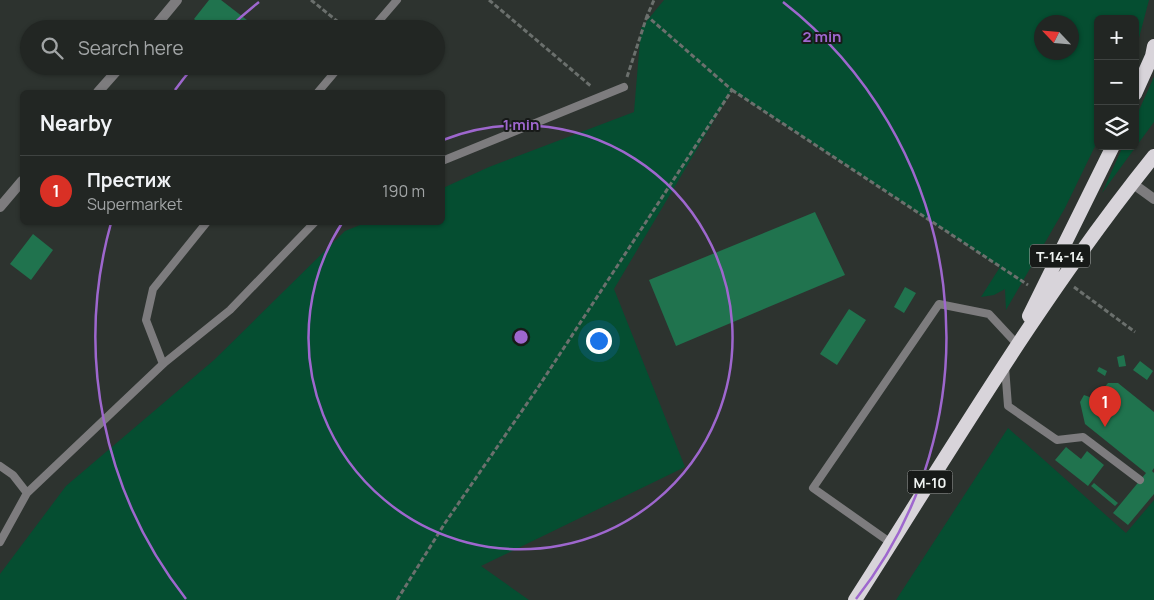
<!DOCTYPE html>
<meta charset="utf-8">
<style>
:root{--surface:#222623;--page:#2e3230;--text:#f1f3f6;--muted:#a2a5a6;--line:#3f4341;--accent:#d93025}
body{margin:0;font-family:Manrope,sans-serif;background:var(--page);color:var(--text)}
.controls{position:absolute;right:15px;top:15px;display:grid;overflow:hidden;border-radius:8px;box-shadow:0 1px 4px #0004}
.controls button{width:45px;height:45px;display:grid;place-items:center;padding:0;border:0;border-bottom:1px solid var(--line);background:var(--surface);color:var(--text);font:25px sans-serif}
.compass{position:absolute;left:1034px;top:15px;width:45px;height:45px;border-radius:50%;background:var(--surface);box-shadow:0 1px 4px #0004;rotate:296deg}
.you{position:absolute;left:598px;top:340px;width:18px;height:18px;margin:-12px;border:4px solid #fff;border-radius:50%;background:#1a73e8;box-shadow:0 0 0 8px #1a73e833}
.badge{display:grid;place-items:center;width:32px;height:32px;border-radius:50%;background:var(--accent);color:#fff;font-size:16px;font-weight:700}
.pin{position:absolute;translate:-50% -41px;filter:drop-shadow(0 1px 2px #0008)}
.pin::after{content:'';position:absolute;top:26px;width:18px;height:15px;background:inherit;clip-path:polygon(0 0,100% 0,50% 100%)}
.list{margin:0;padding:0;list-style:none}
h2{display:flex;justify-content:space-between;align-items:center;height:65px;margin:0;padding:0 20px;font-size:21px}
h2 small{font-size:16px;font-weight:400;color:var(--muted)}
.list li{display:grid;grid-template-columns:32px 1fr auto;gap:15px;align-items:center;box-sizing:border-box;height:70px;padding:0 20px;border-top:1px solid var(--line)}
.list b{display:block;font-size:19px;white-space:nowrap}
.list p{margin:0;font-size:16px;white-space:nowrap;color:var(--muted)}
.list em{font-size:16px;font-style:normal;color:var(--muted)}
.icon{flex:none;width:28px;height:28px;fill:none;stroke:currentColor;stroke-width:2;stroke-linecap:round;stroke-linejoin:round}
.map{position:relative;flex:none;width:1154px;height:600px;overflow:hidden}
.search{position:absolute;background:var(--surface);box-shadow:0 1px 4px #0004;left:20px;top:20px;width:425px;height:55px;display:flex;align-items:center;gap:12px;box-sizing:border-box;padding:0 18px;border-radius:28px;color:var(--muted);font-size:19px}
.panel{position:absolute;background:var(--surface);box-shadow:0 1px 4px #0004;left:20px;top:90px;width:425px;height:135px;border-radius:8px}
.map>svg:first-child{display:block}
</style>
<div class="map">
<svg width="1154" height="600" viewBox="0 0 1154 600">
<rect width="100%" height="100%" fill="#2d332f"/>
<path fill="#054e31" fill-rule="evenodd" d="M 664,0 L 1149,0 L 1135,53 L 1135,19 L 1098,19 L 1098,140 L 1065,208 L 1006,310 L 1005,289 L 994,295 L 981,297 L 1000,267 L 732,90 L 614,289 L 685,467 L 481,566 L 529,600 L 0,600 L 0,574 L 66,486 L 214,360 L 345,231 L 365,223 L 442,222 L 443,188 L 489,167 L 634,112 L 641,28 ZM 1042,22 L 1072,22 L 1072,52 L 1042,52 Z
M 1154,77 L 1154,122 L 1102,193 L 1123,146 L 1135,146 L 1135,119 Z
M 1008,428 L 1126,533 L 1154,500 L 1154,600 L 896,600 Z"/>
<path fill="#20734e" d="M 209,0 L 221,0 L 256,27 L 254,29 L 206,29 L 194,19 Z
M 815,212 L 845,275 L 676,346 L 649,280 Z
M 33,234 L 53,250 L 31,280 L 10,264 Z
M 905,287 L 916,293 L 904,313 L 894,307 Z
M 849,309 L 866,320 L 837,365 L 820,354 Z
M 1124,355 L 1126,366 L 1119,367 L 1117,357 Z
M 1140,361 L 1153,371 L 1147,380 L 1133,370 Z
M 1099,367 L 1107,371 L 1105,376 L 1097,371 Z
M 1108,383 L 1118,383 L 1154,412 L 1154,468 L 1152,471 L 1154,473 L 1154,494 L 1128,525 L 1113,513 L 1146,473 L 1085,424 L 1080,402 L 1084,395 L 1095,399 Z
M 1066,447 L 1081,459 L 1087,451 L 1104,465 L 1088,486 L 1055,460 Z
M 1094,483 L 1118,503 L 1115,506 L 1091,486 Z"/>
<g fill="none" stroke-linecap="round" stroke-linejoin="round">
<path stroke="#6b706d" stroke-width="3" stroke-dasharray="5 2.5" stroke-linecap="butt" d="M 311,0 L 347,29
M 489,0 L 592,87
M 627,77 L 647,16
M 732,90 L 1028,285
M 1074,287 L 1135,332
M 397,600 L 445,523 L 539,386 L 732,90 L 647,16 L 654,0"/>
<path stroke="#7d7c7e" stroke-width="8" d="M 372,29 L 397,0
M 318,92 L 340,66
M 442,161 L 624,87
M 163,364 L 146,320 L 153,289 L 207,222
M 1005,367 L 1008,406 L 1057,440 L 1083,437 L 1140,480
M 0,466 L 13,475 L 27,493 L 0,542
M 27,493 L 163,364 L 230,310 L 315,222
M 891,543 L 813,488 L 939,304 L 989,314 L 1016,343"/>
<path stroke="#7d7c7e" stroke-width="10" d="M 153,29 L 177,0
M 98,92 L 121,66
M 1132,183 L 1154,199
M 0,207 L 22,181"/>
<path stroke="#d8d4da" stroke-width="14" d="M 1135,94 L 1152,56 L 1154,46
M 1029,316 L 1113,146
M 855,600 C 951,450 1042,295 1154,156"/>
</g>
<g fill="none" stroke="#9e67ce" stroke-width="2.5">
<path d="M443 140A212 212 0 1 1 342 223"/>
<path d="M186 599A425 425 0 0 1 111 223M175 90A425 425 0 0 1 193 67M228 29A425 425 0 0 1 259 2M783 2A425 425 0 0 1 856 599"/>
</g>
<g text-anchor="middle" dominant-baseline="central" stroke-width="4" stroke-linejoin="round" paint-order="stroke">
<g fill="#171a18" stroke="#aeb1af" stroke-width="1">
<rect x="1030" y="244.5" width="60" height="23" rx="4"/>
<rect x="907.5" y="470.5" width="45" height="23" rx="4"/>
</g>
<g font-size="14" font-weight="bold" fill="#eef2f0">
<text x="1060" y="256">Т-14-14</text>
<text x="930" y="482">М-10</text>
</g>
</g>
<circle cx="521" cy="337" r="8" fill="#9e67ce" stroke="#171a18" stroke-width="2.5"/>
<g font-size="15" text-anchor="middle" font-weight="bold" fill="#9e67ce" stroke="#171a18" stroke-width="4" stroke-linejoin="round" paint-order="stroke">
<text x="822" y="42">2 min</text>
<text x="521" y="130">1 min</text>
</g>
</svg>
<div class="controls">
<button>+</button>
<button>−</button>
<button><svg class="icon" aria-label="layers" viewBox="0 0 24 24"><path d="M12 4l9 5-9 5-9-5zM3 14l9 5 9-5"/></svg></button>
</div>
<svg class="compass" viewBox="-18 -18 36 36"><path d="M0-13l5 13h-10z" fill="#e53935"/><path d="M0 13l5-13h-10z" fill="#a2a5a6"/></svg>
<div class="you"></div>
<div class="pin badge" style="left:1105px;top:427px">1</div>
<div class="search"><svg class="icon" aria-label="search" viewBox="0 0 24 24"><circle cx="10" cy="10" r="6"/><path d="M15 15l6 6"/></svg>Search here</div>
<section class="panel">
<h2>Nearby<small></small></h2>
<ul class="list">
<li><span class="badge">1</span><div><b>Престиж</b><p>Supermarket</p></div><em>190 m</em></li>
</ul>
</section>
</div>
